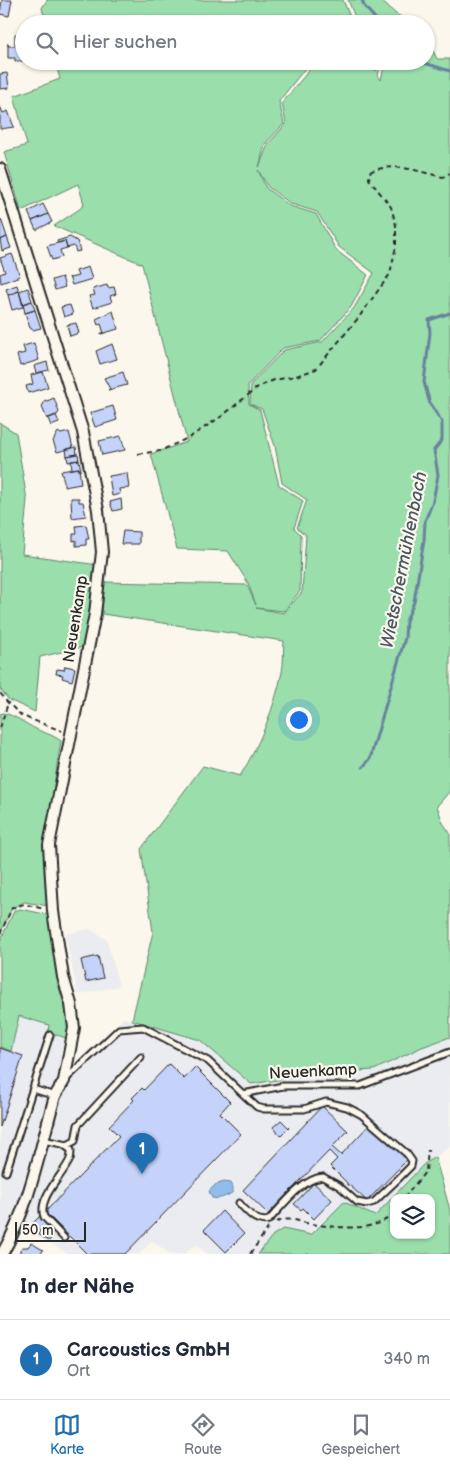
<!DOCTYPE html>
<html lang="de">
<meta charset="utf-8">
<style>
:root{--surface:#fff;--page:#f2f2f3;--text:#1f2937;--muted:#747a83;--line:#e0e1e3;--accent:#1f6fb2}
body{margin:0;font-family:"Balsamiq Sans",sans-serif;background:var(--page);color:var(--text)}
.controls{position:absolute;right:15px;bottom:15px;display:grid;overflow:hidden;border-radius:10px;box-shadow:0 1px 4px #0004}
.controls button{width:45px;height:45px;display:grid;place-items:center;padding:0;border:0;border-bottom:1px solid var(--line);background:var(--surface);color:var(--text);font:25px sans-serif}
.scale{position:absolute;left:15px;bottom:12px;width:71px;box-sizing:border-box;padding-left:5px;border:2px solid #2b2b2b;border-top:0;font-size:14px;line-height:18px;white-space:nowrap;color:#2b2b2b;-webkit-text-stroke:4px #fbf7ec;paint-order:stroke}
.you{position:absolute;left:298px;top:719px;width:18px;height:18px;margin:-12px;border:4px solid #fff;border-radius:50%;background:#1a73e8;box-shadow:0 0 0 8px #1a73e833}
.badge{display:grid;place-items:center;width:32px;height:32px;border-radius:50%;background:var(--accent);color:#fff;font-size:16px;font-weight:700}
.pin{position:absolute;translate:-50% -41px;filter:drop-shadow(0 1px 2px #0008)}
.pin::after{content:'';position:absolute;top:26px;width:18px;height:15px;background:inherit;clip-path:polygon(0 0,100% 0,50% 100%)}
.list{margin:0;padding:0;list-style:none}
h2{display:flex;justify-content:space-between;align-items:center;height:65px;margin:0;padding:0 20px;font-size:21px}
h2 small{font-size:16px;font-weight:400;color:var(--muted)}
.list li{display:grid;grid-template-columns:32px 1fr auto;gap:15px;align-items:center;box-sizing:border-box;height:80px;padding:0 20px;border-top:1px solid var(--line)}
.list b{display:block;font-size:19px;white-space:nowrap}
.list p{margin:0;font-size:16px;white-space:nowrap;color:var(--muted)}
.list em{font-size:16px;font-style:normal;color:var(--muted)}
.icon{flex:none;width:28px;height:28px;fill:none;stroke:currentColor;stroke-width:2;stroke-linecap:round;stroke-linejoin:round}
.map{position:relative;flex:none;width:450px;height:1254px;overflow:hidden}
.search{position:absolute;background:var(--surface);box-shadow:0 1px 4px #0004;left:15px;right:15px;top:15px;height:55px;display:flex;align-items:center;gap:12px;box-sizing:border-box;padding:0 18px;border-radius:28px;color:var(--muted);font-size:19px}
.sheet{height:145px;background:var(--surface)}
nav{display:flex;justify-content:space-around;align-items:center;box-sizing:border-box;height:70px;border-top:1px solid var(--line);background:var(--surface);font-size:14px;color:var(--muted)}
nav a{display:grid;justify-items:center;gap:2px}
nav .on{color:var(--accent)}
.map>svg:first-child{display:block}
</style>
<div class="map">
<svg width="450" height="1254" viewBox="0 0 450 1254">
<rect width="100%" height="100%" fill="#fbf7ec"/>
<filter id="ink" filterUnits="userSpaceOnUse"><feTurbulence type="fractalNoise" baseFrequency=".02" numOctaves="2"/><feDisplacementMap in="SourceGraphic" scale="10" xChannelSelector="R" yChannelSelector="G"/><feConvolveMatrix kernelMatrix="1 2 1 2 8 2 1 2 1" color-interpolation-filters="sRGB"/></filter>
<g filter="url(#ink)">
<path fill="#ebecf0" d="M 90,929 L 107,940 L 119,986 L 78,995 L 65,934 Z
M 18,1016 L 49,1025 L 69,1039 L 72,1065 L 124,1018 L 200,1040 L 251,1084 L 323,1073 L 374,1070 L 422,1047 L 450,1037 L 450,1147 L 424,1164 L 375,1216 L 344,1202 L 311,1235 L 273,1235 L 258,1254 L 208,1254 L 195,1245 L 184,1254 L 170,1254 L 152,1241 L 139,1254 L 69,1254 L 26,1230 L 6,1240 L 0,1248 L 0,1047 L 11,1050 Z"/>
<path fill="#99deab" stroke="#62846b" fill-rule="evenodd" d="M 47,0 L 343,0 L 353,24 L 46,24 L 42,8 Z
M 348,0 L 380,0 L 396,14 L 414,24 L 359,24 L 357,22 Z
M 426,36 L 437,59 L 450,59 L 450,791 L 437,806 L 443,823 L 450,833 L 450,1037 L 422,1047 L 374,1070 L 323,1073 L 251,1084 L 200,1040 L 132,1020 L 153,932 L 141,849 L 203,766 L 240,776 C 260,744 274,709 282,672 C 284,662 283,651 284,641 L 102,614 L 104,582 L 247,585 L 256,605 L 248,583 L 228,551 L 177,549 L 151,454 L 187,442 L 142,264 L 54,226 L 81,208 L 84,204 L 78,184 L 21,211 L 4,152 L 27,145 L 14,96 L 60,79 L 55,61 L 311,61 L 279,101 L 284,124 L 265,144 L 259,167 L 268,144 L 286,124 L 282,103 L 306,74 L 315,61 L 371,61 L 376,71 L 372,61 L 382,61 L 378,75 L 381,80 L 385,61 L 426,61 ZM 258,170 L 268,187 L 291,204 L 317,212 L 339,247 L 374,273 L 354,308 L 322,342 L 284,350 L 251,384 L 250,404 L 262,409 L 275,446 L 282,483 L 307,500 L 297,528 L 306,535 L 302,592 L 284,613 L 256,608 L 284,611 L 300,591 L 301,535 L 294,528 L 303,501 L 279,485 L 260,410 L 249,404 L 248,385 L 283,348 L 320,341 L 351,307 L 368,275 L 336,250 L 316,214 L 290,206 L 266,188 Z
M 0,423 L 16,433 L 27,500 L 22,554 L 98,565 L 83,647 L 40,657 L 35,712 L 9,700 L 0,689 Z
M 3,713 C 15,715 24,723 36,729 C 45,733 53,735 61,741 L 47,829 L 45,854 L 49,906 L 24,902 L 12,908 L 0,934 L 0,714 Z
M 20,909 L 50,915 L 56,967 L 70,1021 L 69,1039 L 48,1032 L 49,1025 L 19,1016 L 11,1051 L 0,1047 L 0,941 L 14,911 Z
M 435,1157 L 450,1210 L 450,1254 L 258,1254 L 273,1235 L 283,1229 L 311,1235 L 344,1202 L 375,1216 L 424,1164 ZM 394,1198 L 431,1198 L 431,1235 L 394,1235 Z"/>
<path fill="#90beea" stroke="#68839e" d="M 224,1182 L 231,1183 L 233,1187 L 233,1192 C 228,1196 218,1200 212,1198 L 209,1191 L 215,1185 Z"/>
<g fill="none" stroke-linecap="round" stroke-linejoin="round">
<path stroke="#68839e" stroke-width="3" d="M 362,0 L 364,6 L 380,24
M 418,61 L 450,71
M 363,767 L 370,759 L 405,638 L 406,621 L 414,602 L 424,540 L 425,521 L 433,501 L 438,475 L 434,450 L 442,440 L 442,422 L 430,404 L 424,382 L 430,333 L 429,320 L 450,313"/>
</g>
<path fill="#c5d2f9" stroke="#2b2b2b" d="M 2,0 L 12,0 L 9,16 L 0,14 Z
M 15,34 L 17,34 L 17,37 L 24,37 L 24,61 L 15,61 L 15,58 L 8,58 L 8,43 L 8,46 L 15,46 Z
M 7,73 L 9,88 L 0,89 L 0,74 Z
M 0,106 L 3,113 L 8,111 L 14,127 L 0,129 Z
M 43,204 L 48,214 L 32,221 L 28,212 Z
M 48,214 L 52,222 L 36,230 L 32,221 Z
M 1,219 L 7,237 L 0,240 L 0,220 Z
M 7,237 L 11,248 L 2,251 L 0,240 Z
M 70,237 L 77,241 L 80,251 L 76,252 L 74,246 L 67,248 L 65,241 L 58,243 L 57,241 Z
M 65,241 L 67,248 L 60,250 L 62,257 L 52,260 L 47,246 Z
M 12,254 L 20,276 L 1,283 L 0,274 L 5,272 L 0,258 Z
M 88,267 L 92,279 L 72,285 L 69,277 L 70,278 L 78,276 L 76,271 Z
M 62,277 L 65,287 L 55,290 L 52,280 Z
M 17,285 L 19,291 L 8,295 L 6,289 Z
M 107,285 L 108,288 L 114,287 L 116,294 L 110,296 L 112,302 L 93,308 L 89,296 L 95,295 L 93,289 Z
M 28,288 L 32,301 L 23,304 L 19,291 Z
M 19,291 L 23,307 L 12,310 L 8,295 Z
M 32,301 L 35,310 L 25,313 L 23,304 Z
M 70,305 L 73,314 L 64,317 L 61,307 Z
M 35,310 L 41,328 L 33,330 L 30,328 L 25,313 Z
M 113,311 L 118,329 L 101,334 L 101,333 L 104,333 L 101,324 L 98,325 L 96,319 Z
M 76,323 L 79,333 L 70,336 L 67,325 Z
M 34,343 L 39,360 L 20,366 L 17,355 L 25,353 L 23,346 Z
M 112,344 L 117,359 L 100,364 L 96,351 Z
M 47,362 L 49,370 L 36,373 L 34,366 Z
M 43,372 L 48,387 L 28,393 L 26,386 L 33,384 L 31,375 Z
M 123,372 L 127,385 L 108,390 L 110,389 L 104,378 Z
M 54,398 L 59,412 L 57,415 L 47,419 L 42,407 L 45,400 L 47,401 Z
M 113,406 L 117,420 L 95,427 L 90,413 Z
M 56,415 L 59,423 L 51,426 L 48,418 Z
M 58,432 L 61,434 L 69,432 L 73,448 L 57,452 L 53,441 Z
M 121,436 L 125,450 L 102,455 L 99,441 Z
M 76,447 L 77,454 L 67,456 L 66,449 Z
M 78,454 L 79,460 L 68,462 L 67,456 Z
M 79,460 L 81,470 L 79,471 L 79,468 L 72,469 L 71,461 Z
M 79,468 L 81,484 L 64,487 L 64,481 L 61,471 Z
M 127,473 L 129,488 L 119,489 L 120,494 L 112,496 L 109,476 Z
M 71,498 L 79,498 L 79,502 L 83,502 L 86,516 L 72,518 Z
M 121,499 L 122,509 L 113,511 L 110,502 Z
M 86,525 L 89,539 L 86,539 L 86,545 L 76,546 L 76,540 L 73,541 L 73,534 L 77,534 L 76,526 Z
M 123,531 L 139,532 L 139,544 L 121,544 Z
M 65,666 L 75,668 L 72,681 L 62,678 L 63,675 L 56,674 L 57,669 L 64,670 Z
M 98,956 L 103,978 L 86,982 L 81,960 Z
M 0,1048 L 23,1056 L 0,1127 Z
M 169,1064 L 184,1079 L 195,1067 L 230,1102 L 220,1113 L 241,1134 L 125,1254 L 87,1254 L 45,1212 L 119,1136 L 109,1126 L 134,1100 L 132,1098 L 142,1088 L 144,1090 Z
M 322,1106 L 348,1131 L 332,1147 L 341,1155 L 370,1124 L 387,1141 L 390,1141 L 390,1143 L 407,1160 L 367,1201 L 349,1185 L 347,1185 L 347,1183 L 330,1166 L 337,1159 L 329,1151 L 268,1214 L 243,1190 Z
M 281,1120 L 289,1128 L 281,1136 L 273,1127 Z
M 314,1183 L 332,1200 L 314,1219 L 303,1208 L 301,1210 L 294,1204 Z
M 222,1211 L 244,1234 L 226,1252 L 204,1230 Z
M 40,1216 L 55,1231 L 51,1234 L 53,1236 L 49,1241 L 38,1234 L 40,1231 L 32,1224 Z
M 31,1243 L 43,1250 L 41,1254 L 20,1254 L 20,1251 L 22,1247 L 28,1247 Z"/>
<g fill="none" stroke-linecap="round" stroke-linejoin="round">
<g stroke="#2b2b2b" stroke-width="9">
<path id="lane" d="M 66,1079 L 119,1029 L 143,1027 L 208,1061 L 243,1094 L 283,1086 L 360,1086 L 450,1052
M 33,1089 L 55,1096
M 43,1140 L 67,1145 L 75,1141 L 78,1125 L 141,1057
M 64,1145 L 71,1150 C 71,1153 71,1156 70,1159 C 64,1175 37,1197 44,1217 L 64,1238
M 6,1172 L 50,1035
M 239,1203 C 248,1212 256,1224 269,1220 C 282,1206 303,1178 323,1177 L 339,1186 L 357,1202 L 367,1204 L 374,1202 L 397,1180 L 411,1166 L 412,1161 L 407,1154 L 362,1115 L 347,1107 L 326,1102 L 304,1109 L 264,1109 L 257,1107 L 243,1094"/>
</g>
<g stroke="#2b2b2b" stroke-width="14">
<path id="street" d="M 0,169 L 83,432 L 98,510 L 102,552 L 95,614 L 49,845 L 53,911 L 63,977 L 71,1004 L 74,1028 L 64,1081 L 55,1096 C 40,1149 30,1206 2,1254"/>
</g>
<path stroke="#2b2b2b" stroke-width="2" stroke-dasharray="5 4" stroke-linecap="butt" d="M 138,454 L 160,451 L 190,437 L 222,416 L 258,387 L 274,380 L 296,376 L 316,369 L 359,317 L 390,274 L 396,246 L 396,225 L 391,207 L 369,179 L 370,172 C 393,161 420,172 443,177 L 450,173
M 0,693 L 8,703 L 22,716 L 62,731
M 0,728 L 8,703
M 0,934 L 12,908 L 24,904 L 44,909
M 404,1198 L 426,1171 L 428,1150
M 277,1222 C 289,1216 299,1222 311,1224 C 334,1227 378,1234 394,1212
M 250,1254 L 269,1227"/>
<use href="#lane" stroke="#fbf7ec" stroke-width="5"/>
<use href="#street" stroke="#fbf7ec" stroke-width="10"/>
</g>
</g>
<g text-anchor="middle" dominant-baseline="central" stroke-width="4.5" stroke-linejoin="round" paint-order="stroke">
<g font-size="16" fill="#2b2b2b" stroke="#fbf7ec">
<text transform="translate(76 619) rotate(-81)">Neuenkamp</text>
<text transform="translate(313 1072) rotate(-3)">Neuenkamp</text>
</g>
<g font-size="18" font-style="italic" fill="#495764" stroke="#fbf7ec">
<text transform="translate(404 560) rotate(-79)">Wietschermühlenbach</text>
</g>
</g>
</svg>
<div class="controls">
<button><svg class="icon" aria-label="layers" viewBox="0 0 24 24"><path d="M12 4l9 5-9 5-9-5zM3 14l9 5 9-5"/></svg></button>
</div>
<div class="scale">50 m</div>
<div class="you"></div>
<div class="pin badge" style="left:142px;top:1174px">1</div>
<div class="search"><svg class="icon" aria-label="search" viewBox="0 0 24 24"><circle cx="10" cy="10" r="6"/><path d="M15 15l6 6"/></svg>Hier suchen</div>
</div>
<section class="sheet">
<h2>In der Nähe<small></small></h2>
<ul class="list">
<li><span class="badge">1</span><div><b>Carcoustics GmbH</b><p>Ort</p></div><em>340 m</em></li>
</ul>
</section>
<nav>
<a class="on"><svg class="icon" aria-label="map" viewBox="0 0 24 24"><path d="M3 6l6-2 6 2 6-2v14l-6 2-6-2-6 2zM9 4v14M15 6v14"/></svg>Karte</a>
<a><svg class="icon" aria-label="directions" viewBox="0 0 24 24"><path d="M12 3l9 9-9 9-9-9zM9 14v-3h6M13 9l2 2-2 2"/></svg>Route</a>
<a><svg class="icon" aria-label="saved" viewBox="0 0 24 24"><path d="M7 4h10v16l-5-4-5 4z"/></svg>Gespeichert</a>
</nav>
